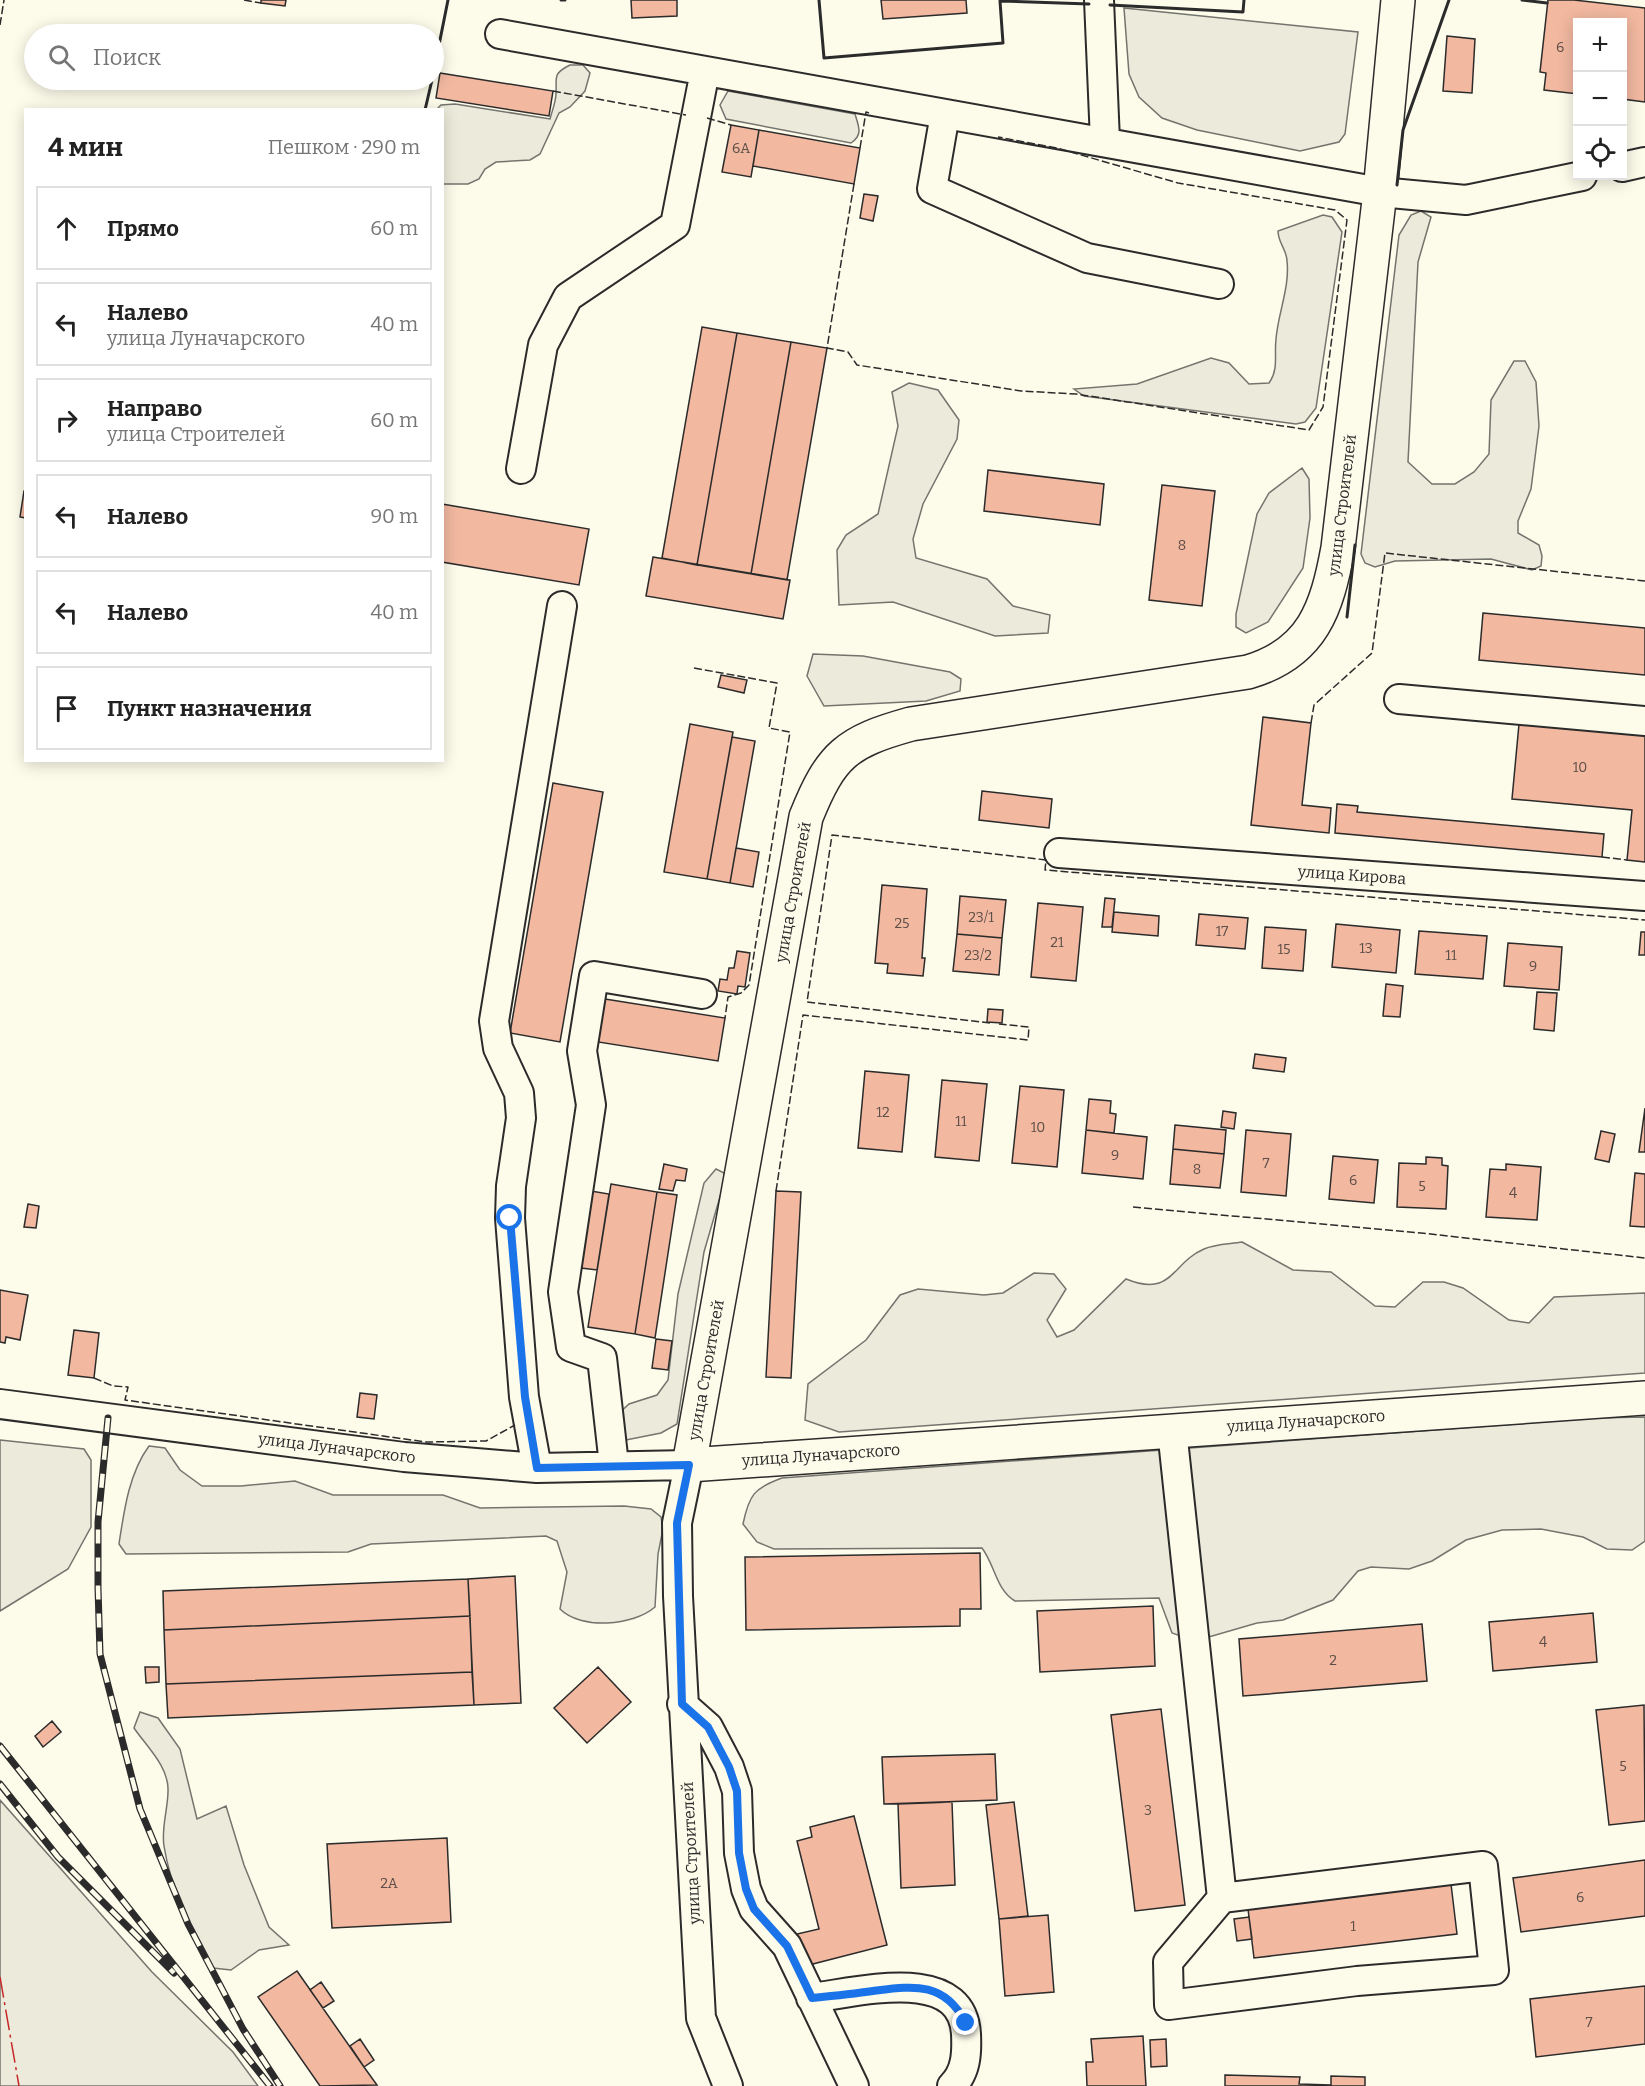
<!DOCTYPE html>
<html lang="ru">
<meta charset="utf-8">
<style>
:root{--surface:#fff;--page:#f2f2f2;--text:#222;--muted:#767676;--line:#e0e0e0}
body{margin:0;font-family:Bitter,serif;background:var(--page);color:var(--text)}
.controls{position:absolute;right:18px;top:18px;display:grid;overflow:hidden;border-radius:0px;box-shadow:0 3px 15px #0003}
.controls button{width:54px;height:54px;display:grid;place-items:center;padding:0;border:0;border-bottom:2px solid var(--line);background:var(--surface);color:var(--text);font:30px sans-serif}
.stop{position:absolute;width:18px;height:18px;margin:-14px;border:4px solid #1a73e8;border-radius:50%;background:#fff}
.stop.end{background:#1a73e8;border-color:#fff;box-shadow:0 2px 6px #0008}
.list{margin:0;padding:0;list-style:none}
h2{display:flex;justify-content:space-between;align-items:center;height:78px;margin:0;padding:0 24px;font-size:26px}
h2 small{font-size:20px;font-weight:400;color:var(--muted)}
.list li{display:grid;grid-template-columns:39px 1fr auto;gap:18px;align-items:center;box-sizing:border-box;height:84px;margin:0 12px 12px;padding:0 12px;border:2px solid var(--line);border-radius:0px}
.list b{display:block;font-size:22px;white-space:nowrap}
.list p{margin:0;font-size:20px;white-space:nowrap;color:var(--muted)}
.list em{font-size:20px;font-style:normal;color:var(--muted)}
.icon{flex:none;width:33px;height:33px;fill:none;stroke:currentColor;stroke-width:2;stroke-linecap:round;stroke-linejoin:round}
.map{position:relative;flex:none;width:1645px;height:2086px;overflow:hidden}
.search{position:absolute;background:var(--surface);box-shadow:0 3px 15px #0003;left:24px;top:24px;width:420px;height:66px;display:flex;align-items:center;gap:15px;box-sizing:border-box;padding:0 21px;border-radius:33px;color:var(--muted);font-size:22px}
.panel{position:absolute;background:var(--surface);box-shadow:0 3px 15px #0003;left:24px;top:108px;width:420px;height:654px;border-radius:0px}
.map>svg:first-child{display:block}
</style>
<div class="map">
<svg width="1645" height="2086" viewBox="0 0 1645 2086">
<rect width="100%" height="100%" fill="#fdfbea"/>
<path fill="#ecebdb" stroke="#74746e" stroke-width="1.5" d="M 1124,8 L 1358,32 L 1345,134 L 1339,142 L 1300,151 L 1197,130 L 1162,118 L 1139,97 L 1129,74 Z
M 570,65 L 583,65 L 590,73 L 585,91 L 570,107 L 559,113 L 540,154 L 530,160 L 496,162 L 485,169 L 479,179 L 468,184 L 443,184 L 442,110 L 437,109 L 441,105 L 455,104 L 550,119 C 552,111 556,102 556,93 C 557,77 552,74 570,65 Z
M 728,91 L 855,114 C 859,127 863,135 851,143 L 726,119 L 720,105 Z
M 1421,211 L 1431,217 L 1418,262 L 1408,462 L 1432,484 L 1455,484 L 1474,472 L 1489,454 L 1491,400 L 1514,361 L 1525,361 L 1536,382 L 1539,426 L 1531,489 L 1518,521 L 1518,533 L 1539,545 L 1542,556 L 1541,566 L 1532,570 L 1491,559 L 1395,561 L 1375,567 L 1365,563 L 1361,554 L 1399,235 L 1411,215 Z
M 1323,215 L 1332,217 L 1342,232 L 1316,408 L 1305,422 L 1296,424 L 1084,396 L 1074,389 L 1137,384 L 1211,358 L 1229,363 L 1249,384 L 1269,383 C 1279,369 1274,355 1276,339 C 1278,313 1290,287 1287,261 C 1287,250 1278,243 1278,231 Z
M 909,383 L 938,390 L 959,420 L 957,439 L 923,504 L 913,539 L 916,558 L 987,579 L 1013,606 L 1050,615 L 1048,633 L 995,636 L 893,602 L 839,605 L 837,550 L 846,535 L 878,514 L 898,426 L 892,392 Z
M 1302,468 L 1309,479 L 1310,518 L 1303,568 L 1268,622 L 1246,633 L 1236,627 L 1236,614 L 1257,514 L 1269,493 Z
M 813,654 L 863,656 L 950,672 L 961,679 L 960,691 L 926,701 L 824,706 L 807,676 Z
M 716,1169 L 724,1173 L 724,1183 L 704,1252 L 677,1424 L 661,1433 L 626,1440 L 618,1435 L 615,1417 L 629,1404 L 657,1395 L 668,1380 L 678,1294 L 704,1183 Z
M 1242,1242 L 1293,1270 L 1331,1272 L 1375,1306 L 1395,1307 L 1423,1282 L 1444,1282 L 1463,1288 L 1509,1320 L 1529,1323 L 1554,1297 L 1645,1293 L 1645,1373 L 839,1432 L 805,1420 L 808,1384 L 866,1340 L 900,1295 L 918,1289 L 984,1295 L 1003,1293 L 1034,1273 L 1054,1274 L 1066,1289 L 1047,1320 L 1057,1337 L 1074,1330 L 1126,1279 C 1173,1298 1171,1263 1204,1249 C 1215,1244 1231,1244 1242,1242 Z
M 1645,1417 L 1645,1541 L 1632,1550 L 1607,1549 L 1583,1537 L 1541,1529 L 1502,1530 L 1466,1540 L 1432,1561 L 1409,1569 L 1371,1567 L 1358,1571 L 1333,1600 L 1283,1620 L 1257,1623 L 1195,1641 L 1172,1633 L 1159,1598 L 1015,1601 C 996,1590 995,1565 982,1548 L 774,1549 L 757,1542 L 743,1524 C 749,1495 754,1488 782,1478 L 1596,1418 Z
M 0,1440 L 84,1449 L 91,1460 L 91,1527 L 68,1569 L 0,1611 Z
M 149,1446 L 165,1448 L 180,1470 L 202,1486 L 241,1486 L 295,1481 L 333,1495 L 443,1495 L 480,1508 L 624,1506 L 651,1509 L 661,1517 L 663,1529 L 658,1554 L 655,1607 C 633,1626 581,1630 560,1609 L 567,1572 L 557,1541 L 546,1536 L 371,1544 L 348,1552 L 126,1554 L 119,1544 C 124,1511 129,1473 149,1446 Z
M 140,1712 L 158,1718 L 180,1749 L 197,1819 L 226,1806 L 244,1865 L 269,1927 L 289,1945 L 259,1950 L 231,1970 L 213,1968 C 191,1930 171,1890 164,1846 C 161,1828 168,1809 168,1791 C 169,1767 147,1747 134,1728 Z
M 0,1800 L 152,1972 L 233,2052 L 258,2086 L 0,2086 Z"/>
<path fill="#f2b8a0" stroke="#2b2b2b" stroke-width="1.5" d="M 261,0 L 286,0 L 285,6 L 261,3 Z
M 631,0 L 677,0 L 677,16 L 632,18 Z
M 881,0 L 966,0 L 967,13 L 883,19 Z
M 1548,0 L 1574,0 L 1645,8 L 1645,102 L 1622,99 L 1622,22 L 1578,22 L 1578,94 L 1544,90 L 1546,73 L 1540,72 Z
M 1447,36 L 1475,39 L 1472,93 L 1443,91 Z
M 440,73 L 553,91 L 549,116 L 436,98 Z
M 731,125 L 759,130 L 751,177 L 722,172 Z
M 759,130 L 860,148 L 854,184 L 753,166 Z
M 864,194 L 878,196 L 873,221 L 860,218 Z
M 702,327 L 737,333 L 697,565 L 662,558 Z
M 737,333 L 791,342 L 751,574 L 697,565 Z
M 791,342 L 827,348 L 787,580 L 751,574 Z
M 988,470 L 1104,484 L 1100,525 L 984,511 Z
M 1162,485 L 1215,491 L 1202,606 L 1149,600 Z
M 24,491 L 26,491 L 26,518 L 20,517 Z
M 442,504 L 589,529 L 579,585 L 442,562 Z
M 653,557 L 790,580 L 783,619 L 646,596 Z
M 1483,613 L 1645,628 L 1645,675 L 1479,660 Z
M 721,675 L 747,680 L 744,693 L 718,687 Z
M 1263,717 L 1311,723 L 1302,805 L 1331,808 L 1329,833 L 1251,825 Z
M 690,724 L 733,732 L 707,879 L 664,872 Z
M 1519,724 L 1645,735 L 1645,862 L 1627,860 L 1632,810 L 1512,799 Z
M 732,737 L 755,741 L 730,883 L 707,879 Z
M 553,783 L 603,792 L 560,1042 L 510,1033 Z
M 982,791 L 1052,799 L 1049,828 L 979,820 Z
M 1337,804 L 1358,806 L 1357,812 L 1604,834 L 1602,857 L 1335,833 Z
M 736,848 L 759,852 L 753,887 L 730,883 Z
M 882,885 L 927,889 L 922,958 L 925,958 L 923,976 L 887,973 L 888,964 L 875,963 Z
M 960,896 L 1006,900 L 1002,938 L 957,934 Z
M 1105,898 L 1115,899 L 1112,927 L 1102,927 Z
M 1038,903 L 1083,907 L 1076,981 L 1031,977 Z
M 1114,912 L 1159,916 L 1158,936 L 1112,932 Z
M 1199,914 L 1248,918 L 1245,949 L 1196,945 Z
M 1336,924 L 1400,930 L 1396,973 L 1332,967 Z
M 1265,927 L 1306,930 L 1303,971 L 1262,968 Z
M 1419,931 L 1487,936 L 1483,979 L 1415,974 Z
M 1641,932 L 1645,932 L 1645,955 L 1639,955 Z
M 957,934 L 1002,938 L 999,975 L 953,971 Z
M 1508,943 L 1562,947 L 1559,990 L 1504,986 Z
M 737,951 L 750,953 L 745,987 L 738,986 L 737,994 L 718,991 L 720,979 L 727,980 L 729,968 L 734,968 Z
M 1386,984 L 1403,986 L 1400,1017 L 1383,1016 Z
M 1537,992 L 1557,993 L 1554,1031 L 1534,1029 Z
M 605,999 L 725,1018 L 718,1061 L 598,1042 Z
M 988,1009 L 1003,1010 L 1002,1023 L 987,1022 Z
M 1255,1054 L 1286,1058 L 1284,1072 L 1253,1068 Z
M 865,1071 L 909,1075 L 902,1152 L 858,1148 Z
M 942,1080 L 987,1084 L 979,1161 L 935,1157 Z
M 1020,1086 L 1064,1090 L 1057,1167 L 1012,1163 Z
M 1089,1099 L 1111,1101 L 1110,1113 L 1116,1114 L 1114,1133 L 1086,1130 Z
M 1645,1108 L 1645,1152 L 1639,1152 Z
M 1223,1111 L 1236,1113 L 1234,1129 L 1221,1127 Z
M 1175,1125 L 1226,1130 L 1224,1154 L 1173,1149 Z
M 1086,1130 L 1147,1137 L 1143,1179 L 1082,1173 Z
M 1246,1130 L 1291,1134 L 1286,1196 L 1241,1192 Z
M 1601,1131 L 1615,1134 L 1609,1162 L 1595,1159 Z
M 1173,1149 L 1224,1154 L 1220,1188 L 1170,1184 Z
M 1333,1156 L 1378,1160 L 1374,1203 L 1329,1199 Z
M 1426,1157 L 1442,1158 L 1442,1165 L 1448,1166 L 1446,1209 L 1397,1207 L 1399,1163 L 1426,1164 Z
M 664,1164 L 687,1169 L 685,1181 L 676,1180 L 673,1191 L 659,1189 Z
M 1506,1164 L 1541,1167 L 1537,1220 L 1486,1217 L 1490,1169 L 1506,1170 Z
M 1635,1173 L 1645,1174 L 1645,1227 L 1630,1226 Z
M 611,1184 L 657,1192 L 635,1334 L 588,1327 Z
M 585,1190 L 609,1194 L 597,1270 L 573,1267 Z
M 776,1191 L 801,1192 L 791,1378 L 766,1377 Z
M 657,1192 L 677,1195 L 655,1338 L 635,1334 Z
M 28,1204 L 39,1206 L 36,1228 L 24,1227 Z
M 0,1290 L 28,1295 L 20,1340 L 6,1337 L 5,1343 L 0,1342 Z
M 74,1330 L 99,1333 L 94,1378 L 68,1375 Z
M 656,1339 L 672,1341 L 668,1370 L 652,1368 Z
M 360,1393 L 377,1395 L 374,1419 L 357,1417 Z
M 980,1553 L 981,1609 L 960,1609 L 960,1626 L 746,1630 L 745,1557 Z
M 515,1576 L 521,1703 L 474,1705 L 468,1579 Z
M 468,1579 L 470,1616 L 164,1630 L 163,1591 Z
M 1153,1606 L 1155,1666 L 1040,1672 L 1037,1611 Z
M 1593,1613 L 1597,1662 L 1493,1671 L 1489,1622 Z
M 470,1616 L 472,1672 L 166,1684 L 164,1630 Z
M 1422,1624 L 1427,1681 L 1243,1696 L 1239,1639 Z
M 145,1667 L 159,1667 L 159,1682 L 146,1683 Z
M 598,1667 L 631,1702 L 587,1743 L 554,1708 Z
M 472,1672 L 474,1705 L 168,1718 L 166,1684 Z
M 1644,1705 L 1645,1821 L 1609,1825 L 1596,1710 Z
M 1161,1709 L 1185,1905 L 1135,1911 L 1111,1715 Z
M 52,1721 L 61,1732 L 43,1747 L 35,1736 Z
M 995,1754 L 997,1800 L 884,1804 L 882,1757 Z
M 952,1802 L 955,1885 L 901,1888 L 898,1804 Z
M 1014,1802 L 1028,1916 L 999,1919 L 986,1805 Z
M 854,1816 L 887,1945 L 805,1966 L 797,1934 L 819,1929 L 797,1841 L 812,1837 L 810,1827 Z
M 447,1838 L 451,1922 L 332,1928 L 327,1844 Z
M 1645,1860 L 1645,1916 L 1521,1932 L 1513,1878 Z
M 1451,1884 L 1457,1934 L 1254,1958 L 1248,1909 Z
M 1048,1915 L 1054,1992 L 1005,1996 L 999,1919 Z
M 1249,1917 L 1252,1939 L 1237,1941 L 1234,1919 Z
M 297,1971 L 364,2067 L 377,2085 L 320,2086 L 258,1997 Z
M 321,1982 L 334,2001 L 323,2008 L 310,1990 Z
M 1645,1986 L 1645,2044 L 1536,2057 L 1530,1999 Z
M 1143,2036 L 1146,2086 L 1087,2086 L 1086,2062 L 1093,2062 L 1091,2039 Z
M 360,2039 L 374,2060 L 364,2067 L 350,2046 Z
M 1166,2039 L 1167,2066 L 1151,2067 L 1150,2040 Z
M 1225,2075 L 1300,2077 L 1299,2084 L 1331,2085 L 1331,2076 L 1365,2077 L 1365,2086 L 1225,2086 Z"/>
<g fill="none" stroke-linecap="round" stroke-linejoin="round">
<g stroke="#2b2b2b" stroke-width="32">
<path id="minor" d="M 1099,0 L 1105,141
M 500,34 L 1380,192 L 1466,200 L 1582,176
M 945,114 L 932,189 L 1087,258 L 1219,284
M 1622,167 L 1645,162
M 521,469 L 543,345 L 568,297 L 675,225 L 705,71
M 1399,699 L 1645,721
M 1059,853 L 1645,896
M 0,1404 L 404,1457 L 537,1468 L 689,1465 L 677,1523 L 678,1596 L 701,2018 L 728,2086
M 1172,1430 L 1222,1898 L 1168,1962 L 1169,2005 L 1357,1981 L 1494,1970 L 1483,1866 L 1222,1898
M 614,1465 L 602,1358 L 571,1347 L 563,1292 L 591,1105 L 582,1051 L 594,976 L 702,994
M 537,1468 L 524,1397 L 510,1218 L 511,1186 L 521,1118 L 519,1093 L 498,1048 L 494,1021 L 562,606
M 682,1704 L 708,1727 L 729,1767 L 737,1791 L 739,1853 L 746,1889 L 754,1909 L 787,1946 L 854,2086
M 811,1998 C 856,1993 962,1963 966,2034 C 967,2054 966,2072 952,2086"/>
</g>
<g stroke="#2b2b2b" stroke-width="36">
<path id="major" d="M 1398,0 L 1380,192 L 1338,548 C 1327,608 1313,653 1248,672 L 911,724 C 846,742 831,755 806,817 L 689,1465 L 1645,1398"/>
</g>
<use href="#minor" stroke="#fdfbea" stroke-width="28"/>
<use href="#major" stroke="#fdfbea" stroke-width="33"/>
<g stroke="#2b2b2b" stroke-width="7">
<path id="rail" d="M 108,1418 L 98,1522 L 98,1588 L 100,1654 L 118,1724 L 140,1809 L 188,1924 L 243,2029 L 280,2086
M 0,1746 L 270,2086
M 0,1784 L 58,1857 L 174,1973"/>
</g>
<use href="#rail" stroke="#fdfbea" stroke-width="4.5" stroke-dasharray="14" stroke-linecap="butt"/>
<path stroke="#2b2b2b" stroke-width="1.5" stroke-dasharray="8 3" stroke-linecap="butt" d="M 244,0 L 261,3
M 0,25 L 4,0
M 553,91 L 686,115
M 707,118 L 731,125
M 860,148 L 866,112 L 869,113
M 854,184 L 827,348 L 848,352 L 857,365 L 1021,391 L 1076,394 L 1309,430 L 1323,407 L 1347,220 L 1335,210 L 1178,183 L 1057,148 L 998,137
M 694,668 L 777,683 L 769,728 L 790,732 L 749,985 L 741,993 L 728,997 L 725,1018
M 1311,723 L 1314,705 L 1372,653 L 1385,553 L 1645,581
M 1602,857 L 1627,860
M 990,1023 L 807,1002 L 832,835 L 1046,860 L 1045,870 L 1645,920
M 776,1191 L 803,1015 L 1028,1040 L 1029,1027 L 999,1024
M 1133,1207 L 1421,1233 L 1645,1258
M 94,1378 L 113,1386 L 128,1387 L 125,1400 L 426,1442 L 486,1441 L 515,1425"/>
<path stroke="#2b2b2b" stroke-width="3" d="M 561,0 L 565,0
M 819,0 L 824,58 L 1003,43 L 1000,1 L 1089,4
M 1522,0 L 1547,3
M 1110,5 L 1243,12 L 1244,0
M 434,70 L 448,0
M 425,110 L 432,80
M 1397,185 L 1403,130 L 1449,0
M 1347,617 L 1355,545"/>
<path stroke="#c62828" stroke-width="1.5" stroke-dasharray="21 4.5 3 4.5" stroke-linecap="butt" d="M 0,1977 L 19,2086"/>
</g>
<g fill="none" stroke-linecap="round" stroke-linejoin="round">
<path stroke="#1a73e8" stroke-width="8" d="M 510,1218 L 525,1397 L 537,1468 L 689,1465 L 677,1523 L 682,1704 L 708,1727 L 729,1767 L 737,1791 L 739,1853 L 746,1889 L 754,1909 L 787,1946 L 812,1998 C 832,1996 852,1994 873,1991 C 914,1986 944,1981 966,2023"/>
</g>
<g text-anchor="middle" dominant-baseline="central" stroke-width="4.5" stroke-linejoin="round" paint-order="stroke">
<g font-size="14" fill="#5d4e48">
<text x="1560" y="47">6</text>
<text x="741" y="148">6А</text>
<text x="1182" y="545">8</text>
<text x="1580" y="767">10</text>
<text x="981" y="917">23/1</text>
<text x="902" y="923">25</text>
<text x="1222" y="931">17</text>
<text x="1057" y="942">21</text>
<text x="1366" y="948">13</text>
<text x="1284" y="949">15</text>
<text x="978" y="955">23/2</text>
<text x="1451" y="955">11</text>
<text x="1533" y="966">9</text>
<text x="883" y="1112">12</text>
<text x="961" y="1121">11</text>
<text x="1038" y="1127">10</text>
<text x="1115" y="1155">9</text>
<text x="1266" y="1163">7</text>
<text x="1197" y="1169">8</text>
<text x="1353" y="1180">6</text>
<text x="1422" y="1186">5</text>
<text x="1513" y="1193">4</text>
<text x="1543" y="1642">4</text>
<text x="1333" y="1660">2</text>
<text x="1623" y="1766">5</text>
<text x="1148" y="1810">3</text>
<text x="389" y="1883">2А</text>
<text x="1580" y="1897">6</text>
<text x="1353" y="1926">1</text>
<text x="1589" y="2022">7</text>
</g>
<g font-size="16" fill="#2b2b2b" stroke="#fdfbea">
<text transform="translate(1342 505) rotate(-83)">улица Строителей</text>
<text transform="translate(1352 875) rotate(4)">улица Кирова</text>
<text transform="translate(793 892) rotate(-80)">улица Строителей</text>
<text transform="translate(706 1370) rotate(-80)">улица Строителей</text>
<text transform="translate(1306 1421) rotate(-4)">улица Луначарского</text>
<text transform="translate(337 1448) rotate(7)">улица Луначарского</text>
<text transform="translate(821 1455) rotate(-4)">улица Луначарского</text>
<text transform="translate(691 1853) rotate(-93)">улица Строителей</text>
</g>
</g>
</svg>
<div class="controls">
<button>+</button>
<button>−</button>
<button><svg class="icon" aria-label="locate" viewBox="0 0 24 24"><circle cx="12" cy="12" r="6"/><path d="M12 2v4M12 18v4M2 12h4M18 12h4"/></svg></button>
</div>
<div class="stop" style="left:510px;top:1218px"></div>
<div class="stop end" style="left:966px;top:2023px"></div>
<div class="search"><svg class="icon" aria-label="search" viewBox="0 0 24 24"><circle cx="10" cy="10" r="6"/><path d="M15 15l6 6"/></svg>Поиск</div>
<section class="panel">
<h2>4 мин<small>Пешком · 290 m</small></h2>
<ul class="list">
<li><svg class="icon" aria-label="ahead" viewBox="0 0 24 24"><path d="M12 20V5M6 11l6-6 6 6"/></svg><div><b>Прямо</b></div><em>60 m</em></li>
<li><svg class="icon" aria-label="left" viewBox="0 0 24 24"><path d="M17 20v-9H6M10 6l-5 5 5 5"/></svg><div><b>Налево</b><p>улица Луначарского</p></div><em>40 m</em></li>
<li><svg class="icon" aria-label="right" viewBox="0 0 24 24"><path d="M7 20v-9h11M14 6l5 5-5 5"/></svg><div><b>Направо</b><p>улица Строителей</p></div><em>60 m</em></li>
<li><svg class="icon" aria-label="left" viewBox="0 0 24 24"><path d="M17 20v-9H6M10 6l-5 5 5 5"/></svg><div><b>Налево</b></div><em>90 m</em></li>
<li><svg class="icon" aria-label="left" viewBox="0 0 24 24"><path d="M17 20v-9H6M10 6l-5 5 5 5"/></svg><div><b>Налево</b></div><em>40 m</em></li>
<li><svg class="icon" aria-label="arrive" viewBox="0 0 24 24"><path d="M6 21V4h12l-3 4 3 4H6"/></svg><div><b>Пункт назначения</b></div></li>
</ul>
</section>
</div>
